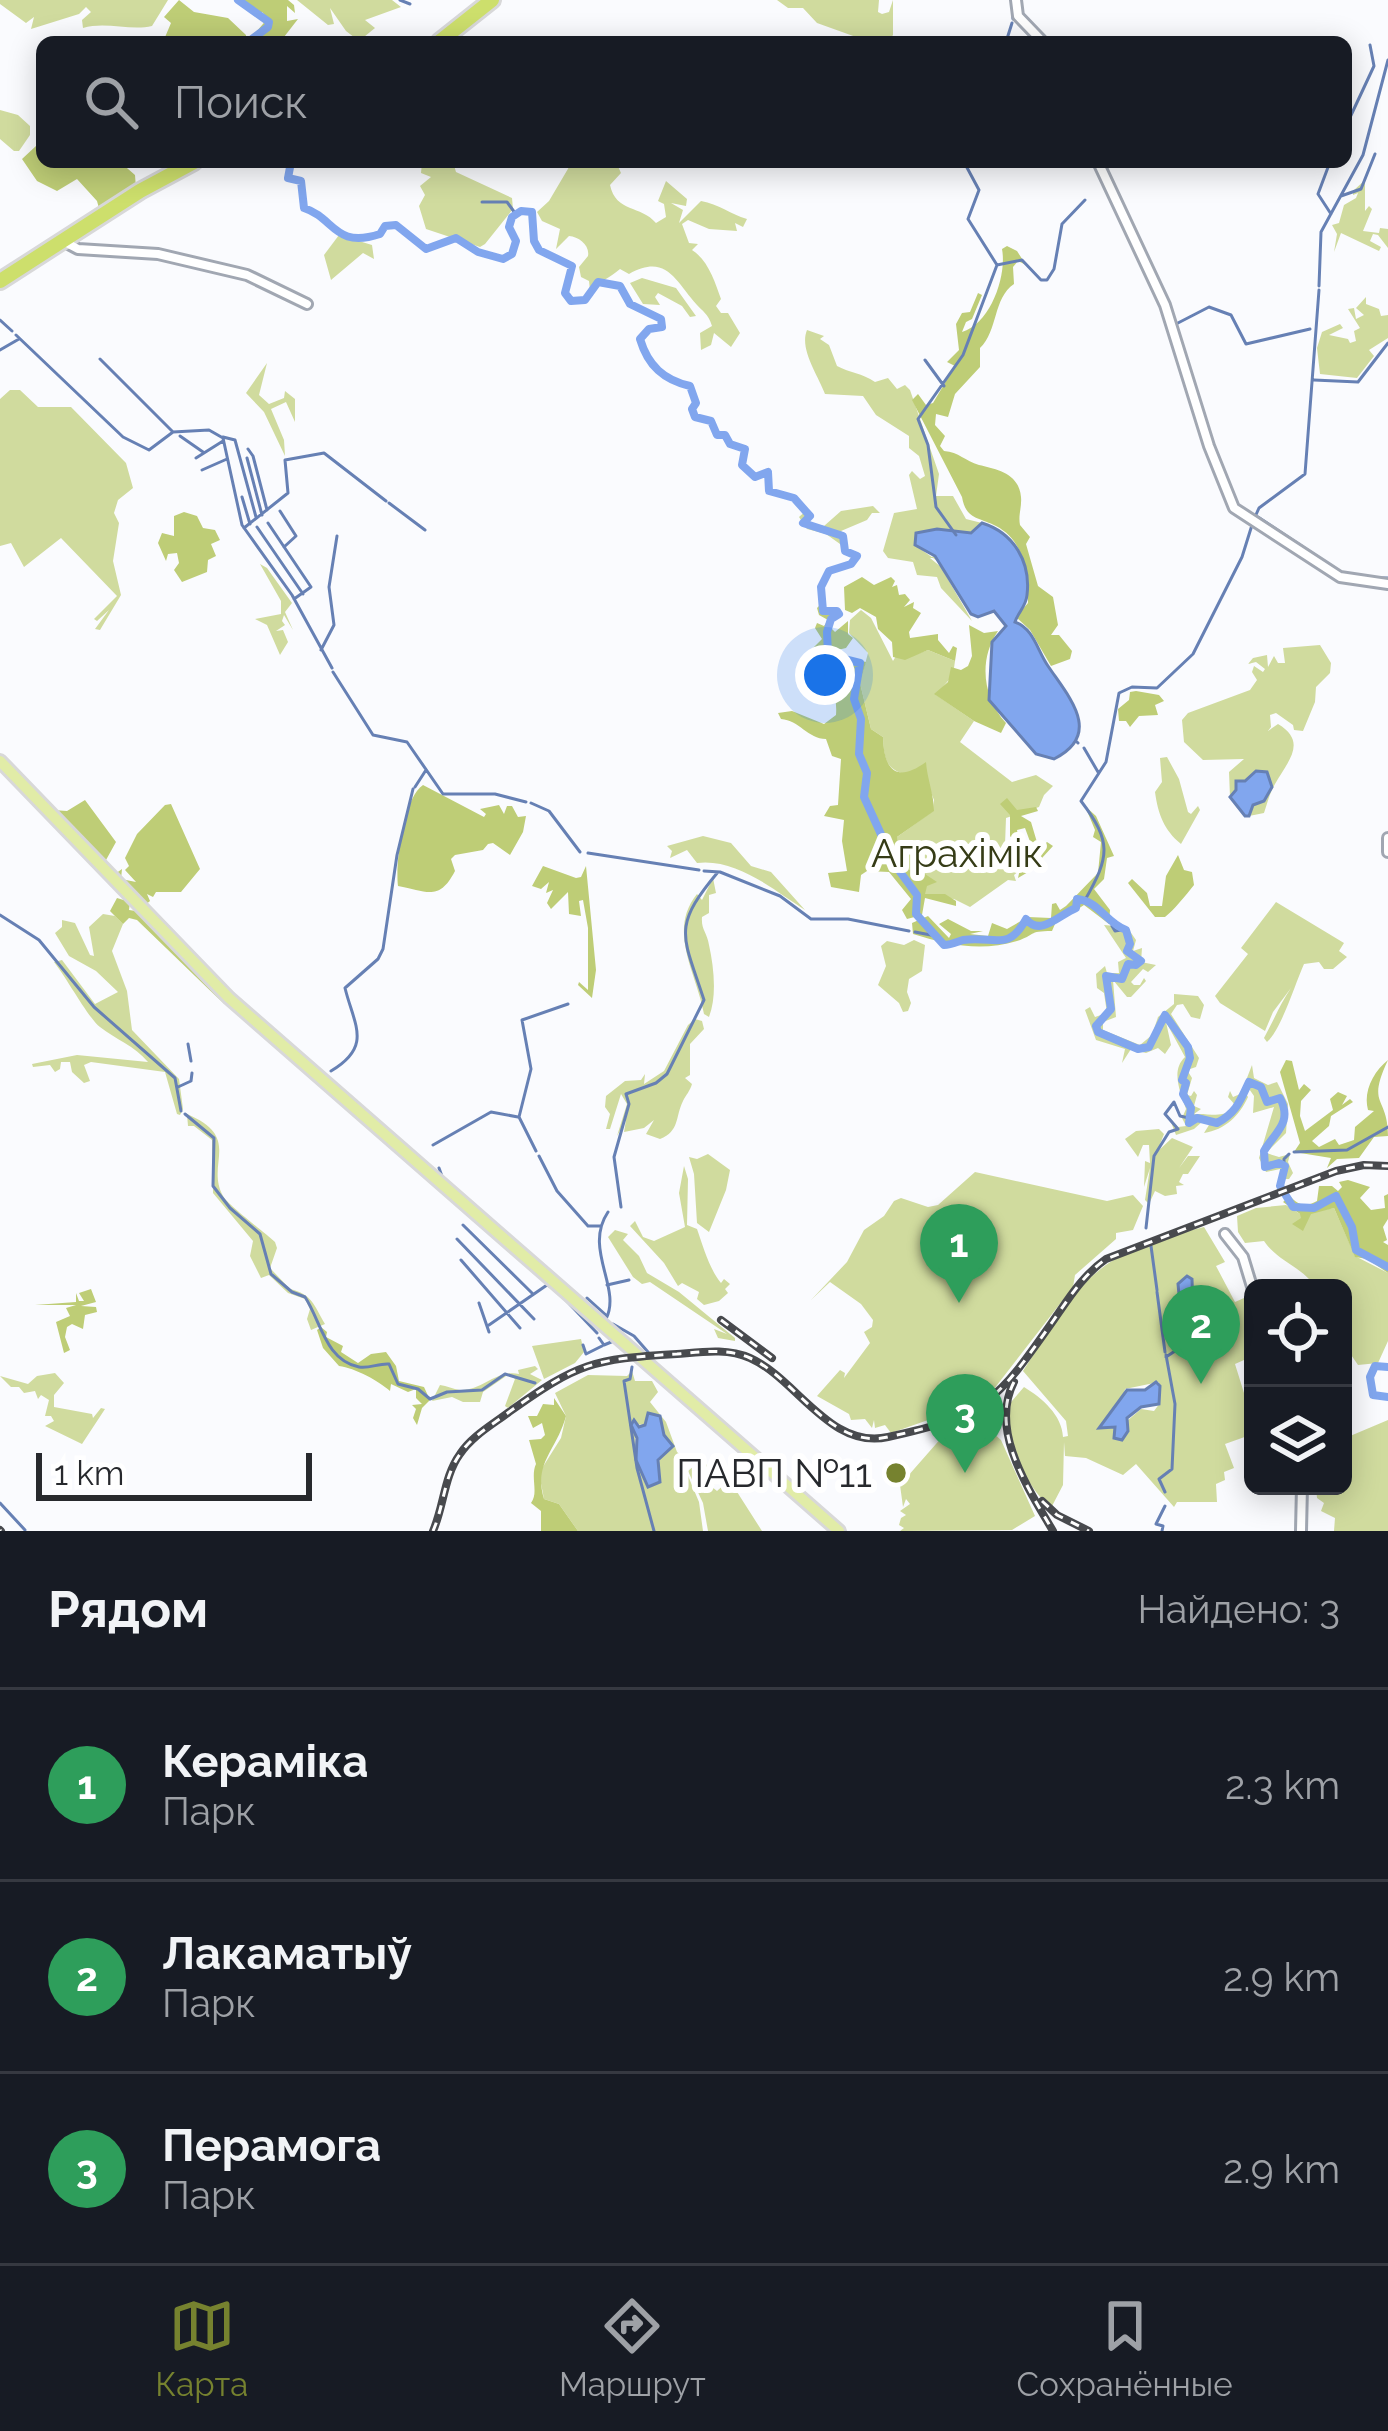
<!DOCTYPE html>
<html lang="ru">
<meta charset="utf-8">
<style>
:root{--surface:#171b24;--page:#20242c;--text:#f1f3f6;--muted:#9ea1a6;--line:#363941;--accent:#76822f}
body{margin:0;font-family:Raleway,sans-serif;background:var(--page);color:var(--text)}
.controls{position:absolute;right:36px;bottom:36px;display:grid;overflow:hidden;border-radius:18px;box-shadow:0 6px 30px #0003}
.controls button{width:108px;height:108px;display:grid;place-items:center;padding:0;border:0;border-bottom:3px solid var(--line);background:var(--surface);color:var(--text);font:60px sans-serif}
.scale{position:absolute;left:36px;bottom:30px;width:276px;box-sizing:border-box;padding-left:12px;border:6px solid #27292d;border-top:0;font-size:33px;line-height:42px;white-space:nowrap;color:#27292d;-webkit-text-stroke:9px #fff;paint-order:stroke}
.you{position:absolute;left:825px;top:675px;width:42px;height:42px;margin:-30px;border:9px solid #fff;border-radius:50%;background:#1a73e8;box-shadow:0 0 0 18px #1a73e833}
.badge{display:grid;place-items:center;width:78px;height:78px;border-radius:50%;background:var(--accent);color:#fff;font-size:39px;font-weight:700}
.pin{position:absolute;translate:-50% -99px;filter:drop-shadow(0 3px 6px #0008)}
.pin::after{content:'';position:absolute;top:63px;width:42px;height:36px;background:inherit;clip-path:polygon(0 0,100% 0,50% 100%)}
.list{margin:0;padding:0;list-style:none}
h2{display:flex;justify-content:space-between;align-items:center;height:156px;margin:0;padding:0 48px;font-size:51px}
h2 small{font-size:39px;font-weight:400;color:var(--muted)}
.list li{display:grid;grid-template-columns:78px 1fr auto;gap:36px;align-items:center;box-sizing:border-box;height:192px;padding:0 48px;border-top:3px solid var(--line)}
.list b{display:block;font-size:45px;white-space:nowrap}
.list p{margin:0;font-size:39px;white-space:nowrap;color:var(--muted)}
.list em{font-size:39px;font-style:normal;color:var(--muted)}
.icon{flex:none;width:66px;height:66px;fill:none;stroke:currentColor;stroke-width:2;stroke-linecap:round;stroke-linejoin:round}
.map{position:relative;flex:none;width:1388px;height:1531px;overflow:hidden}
.search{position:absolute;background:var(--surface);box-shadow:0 6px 30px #0003;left:36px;right:36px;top:36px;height:132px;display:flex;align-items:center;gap:30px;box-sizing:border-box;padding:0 42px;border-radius:18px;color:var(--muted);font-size:45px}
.sheet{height:732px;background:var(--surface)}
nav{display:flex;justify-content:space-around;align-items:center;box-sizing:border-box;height:168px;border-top:3px solid var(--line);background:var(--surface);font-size:33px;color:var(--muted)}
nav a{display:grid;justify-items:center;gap:6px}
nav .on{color:var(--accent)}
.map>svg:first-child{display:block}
</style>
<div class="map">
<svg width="1388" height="1531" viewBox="0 0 1388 1531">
<rect width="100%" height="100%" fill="#fafbfe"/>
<path fill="#d0db9e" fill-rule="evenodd" d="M 0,0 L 168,0 L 152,26 C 130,31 105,21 83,28 L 82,20 L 91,12 L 86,7 L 79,14 L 31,29 L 34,17 L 26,23 L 0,4 Z
M 297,0 L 392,0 L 401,7 L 365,20 L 375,28 L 359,41 L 346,31 L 330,8 L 334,24 L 328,25 Z
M 777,0 L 879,0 L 878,12 L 882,14 L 889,12 L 893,0 L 893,35 L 888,42 L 858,42 L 856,37 L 817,23 L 803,8 L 788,8 Z
M 0,110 L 18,115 L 30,126 L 30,135 L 19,151 L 14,151 L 0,139 Z
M 422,162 L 453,162 L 456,172 L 512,198 L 513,209 L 485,244 L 480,247 L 426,229 L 419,206 L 425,195 L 420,186 L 431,177 L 421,173 Z
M 572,162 L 616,162 L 621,173 L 610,185 C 616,213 641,205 656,223 L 666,217 L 664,204 L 658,201 L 666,181 L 687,199 L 686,206 L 671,203 L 683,210 L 679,223 L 701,201 C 719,204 730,214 747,219 L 743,227 L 735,223 L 737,231 L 709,229 L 688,220 L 682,224 L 689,243 L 698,244 L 692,250 C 708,260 715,282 721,299 L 716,306 L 721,313 L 728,313 L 740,333 L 731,347 L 714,333 L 711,345 L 701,350 L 700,333 L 712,326 C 708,313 702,311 697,305 C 675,281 667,253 629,274 L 620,269 C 610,278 600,281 590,290 L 589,281 L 581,277 L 579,267 L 588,256 C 590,245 579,237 569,236 L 556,249 L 560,229 L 542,221 L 537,212 L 549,201 Z
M 1365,180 L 1365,211 L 1369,206 L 1372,209 L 1363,231 L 1379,233 L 1380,228 L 1388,229 L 1388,248 L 1378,235 L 1373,234 L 1370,241 L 1381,247 L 1379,251 L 1341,233 L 1334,252 L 1337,234 L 1332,225 L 1339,223 L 1344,205 L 1356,198 L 1358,193 L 1353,195 L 1353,191 Z
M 339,235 L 372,245 L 374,259 L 363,253 L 331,280 L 324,255 Z
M 642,278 L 676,288 L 696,316 L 690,317 L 682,306 L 658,293 L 655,297 L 660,305 L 643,304 L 630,283 Z
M 1366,297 L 1366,304 L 1379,309 L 1381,316 L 1388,315 L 1388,338 L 1369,350 L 1374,356 L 1357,378 L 1320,374 L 1317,348 L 1322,332 L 1340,324 L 1343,328 L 1329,335 L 1348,339 L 1350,343 L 1356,341 L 1354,331 L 1360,328 L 1348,309 L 1354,308 L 1356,319 L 1364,315 L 1356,308 Z
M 807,330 L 824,336 L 820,339 L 829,345 L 837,366 C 850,373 862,373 875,382 L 888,378 L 897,389 L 905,385 L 910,390 L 939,474 L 936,496 L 953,496 L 966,519 L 982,523 L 971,533 L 937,529 L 915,545 L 940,563 L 934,556 L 930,558 L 941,567 L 972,621 L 941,588 L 937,577 L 917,575 L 913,562 L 888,558 L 883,551 L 894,513 L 917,509 L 909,475 L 912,471 L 920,479 L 925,476 L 919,456 L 909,448 L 909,436 L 876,415 L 863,396 L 825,394 C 818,375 799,349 807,330 Z
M 267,363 L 259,395 L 269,404 L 284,398 L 285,391 L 295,399 L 295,422 L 286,402 L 271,409 L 284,440 L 285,456 L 264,412 L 246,393 Z
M 10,390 L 20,390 L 38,407 L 71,407 L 126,463 L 133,488 L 118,500 L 114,513 L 119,523 L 113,561 L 121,595 L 100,630 L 95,629 L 109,610 L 97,621 L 94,619 L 117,596 L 61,538 L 24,567 L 11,543 L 0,546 L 0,399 Z
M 873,506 L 880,513 L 872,513 L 867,520 L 841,531 L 847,537 L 847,549 L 826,534 L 807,529 L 799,517 L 808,509 L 811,517 L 806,522 L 824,526 L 841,511 Z
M 260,564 L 267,568 L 292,603 L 285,612 L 293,630 L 284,615 L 282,621 L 285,625 L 276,631 L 283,630 L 288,642 L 280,655 L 267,625 L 255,619 L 281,614 L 281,601 Z
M 861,610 L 871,618 L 893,661 L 896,656 L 909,657 L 928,650 L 955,661 L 953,675 L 936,695 L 974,721 L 960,742 L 1012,782 L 1036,775 L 1053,786 L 1044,795 L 1039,807 L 1006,818 L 1005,845 L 1019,871 L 1014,875 L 1016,881 L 1008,880 L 970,907 L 954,899 L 926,896 L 904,872 L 893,840 L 933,811 L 934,800 L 926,780 C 894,771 884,773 883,737 L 871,729 L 860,683 L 868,653 L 849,633 L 850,620 Z
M 1320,645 L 1331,663 L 1330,673 L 1316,687 L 1315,702 L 1303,731 L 1294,730 L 1293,725 L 1276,713 L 1270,715 L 1271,727 L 1268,731 L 1278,724 C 1308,742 1288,761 1275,784 C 1270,792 1267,804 1264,813 L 1249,816 L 1251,806 L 1272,787 L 1268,773 L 1254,772 L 1230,797 L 1229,772 L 1244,759 L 1203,760 L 1184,742 L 1182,720 L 1188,713 L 1250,690 L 1257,680 L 1252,672 L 1254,666 L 1263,672 L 1265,669 L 1256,662 L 1248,664 L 1253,658 L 1267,655 L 1268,667 L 1274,656 L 1278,663 L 1285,663 L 1283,648 Z
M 1167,757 L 1179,779 L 1188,812 L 1191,814 L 1198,806 L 1200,810 L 1181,844 C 1164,830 1158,814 1155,792 L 1162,782 L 1160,758 Z
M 703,836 L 731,843 L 751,866 L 771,872 L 805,910 C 774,890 736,858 697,863 L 687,850 L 670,858 L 672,851 L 667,846 Z
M 713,878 L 716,893 L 709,895 L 709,913 L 702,917 C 701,930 707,932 709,945 C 714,968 717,996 709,1017 L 704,1014 C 697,974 667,931 697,894 L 702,900 Z
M 1276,902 L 1344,943 L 1339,951 L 1347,957 L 1333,969 L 1324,969 L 1319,962 L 1304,964 C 1295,984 1281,1030 1267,1042 L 1264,1038 C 1274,1020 1280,1004 1291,988 L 1273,1012 L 1265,1031 L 1220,1003 L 1215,996 L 1248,954 L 1241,948 Z
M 103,914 L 115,916 L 123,924 L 112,951 L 127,991 L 132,1030 L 179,1079 L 183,1109 L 180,1115 L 177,1114 L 165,1072 L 91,1062 L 84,1065 L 90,1081 L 84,1083 L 72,1072 L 70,1062 L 61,1062 L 60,1069 L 55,1072 L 50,1065 L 33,1067 L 32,1064 L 77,1055 L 148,1062 C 135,1046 115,1039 100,1027 C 89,1019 66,977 54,962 L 62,960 L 95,1004 L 118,992 L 96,971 L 69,956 L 55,933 L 62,927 L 62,920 L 75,923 L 90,955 L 94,956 L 89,927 Z
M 1104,925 L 1127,927 L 1136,940 L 1133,951 L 1142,948 L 1141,962 L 1156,965 L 1148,972 L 1143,969 L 1131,982 L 1134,985 L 1140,985 L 1144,978 L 1146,981 L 1131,997 L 1127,997 L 1113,980 L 1116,1017 L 1103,1022 L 1103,1030 L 1140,1045 L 1152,1035 L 1158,1017 L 1174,1004 L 1174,994 L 1198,996 L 1204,1005 L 1200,1019 L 1191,1017 L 1183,1004 L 1177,1005 L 1171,1014 L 1199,1058 L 1196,1067 L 1187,1070 L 1192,1078 L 1187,1095 L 1191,1096 L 1194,1091 L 1197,1095 L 1194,1106 L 1201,1109 L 1194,1114 C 1212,1113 1222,1119 1237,1107 L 1228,1097 L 1230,1091 L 1233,1097 L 1245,1092 L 1248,1097 C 1240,1115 1225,1130 1204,1133 L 1209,1125 L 1203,1121 L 1194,1129 L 1176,1135 L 1169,1117 L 1178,1127 L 1186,1126 L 1182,1118 L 1186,1109 C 1181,1093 1170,1071 1185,1057 L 1166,1022 L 1171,1045 L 1165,1054 L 1158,1048 L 1146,1053 L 1131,1049 L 1122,1063 L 1125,1049 L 1096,1040 L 1085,1010 L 1090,1007 L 1095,1017 L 1107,1013 L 1104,993 L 1097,988 L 1096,974 L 1105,966 L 1107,973 L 1119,973 L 1118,962 L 1126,958 Z
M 914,940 L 925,945 L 922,971 L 909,979 L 907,992 L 911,1003 L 908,1011 L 903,1012 L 899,1003 L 878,985 L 886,966 L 881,946 L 887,941 L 904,945 Z
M 695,1019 L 702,1021 L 704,1029 L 690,1044 L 690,1075 L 685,1078 L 692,1084 C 690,1091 686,1095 683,1101 C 675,1117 680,1131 660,1139 L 646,1134 L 654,1120 L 644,1128 L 624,1132 L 626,1120 L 617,1136 L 627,1104 L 621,1094 L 610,1129 L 606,1129 L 610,1114 L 605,1107 L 606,1096 L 625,1081 L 641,1080 L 645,1074 L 644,1084 L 664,1071 L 688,1025 Z
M 1252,1065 L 1254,1078 L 1268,1085 L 1277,1082 L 1288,1104 L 1286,1133 L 1266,1153 L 1279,1157 L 1290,1154 L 1288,1162 L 1293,1173 L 1289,1179 L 1280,1179 L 1280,1169 L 1266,1172 L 1259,1158 L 1274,1107 L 1253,1113 L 1254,1096 L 1245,1083 Z
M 187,1114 C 243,1138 205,1163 223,1196 C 227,1204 265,1233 275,1242 L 277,1248 L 270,1268 L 290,1289 C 312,1294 314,1305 325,1324 L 311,1330 L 307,1319 L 310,1309 L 305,1299 L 288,1293 L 269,1275 L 261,1278 L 250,1256 L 253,1241 L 213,1193 L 212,1140 L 194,1126 L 188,1126 Z
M 1159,1129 L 1164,1134 L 1157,1152 L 1172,1138 L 1193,1147 L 1179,1168 L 1188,1156 L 1200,1156 L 1188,1174 L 1183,1174 L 1179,1182 L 1184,1185 L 1176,1186 L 1177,1194 L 1165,1196 L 1155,1191 L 1149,1204 L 1145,1200 L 1150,1168 L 1144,1187 L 1145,1161 L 1150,1163 L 1149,1145 L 1143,1145 L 1138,1157 L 1125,1139 L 1136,1131 Z
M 708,1154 L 730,1170 L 726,1190 L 709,1232 L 697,1223 L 694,1174 L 689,1157 L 697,1159 Z
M 684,1166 L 688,1179 L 687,1225 L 697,1229 C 704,1249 709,1268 721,1283 L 724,1279 L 730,1284 L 725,1289 L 728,1293 L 719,1301 L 704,1305 L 697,1299 L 699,1292 L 682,1283 L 678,1286 L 664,1263 L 630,1226 L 635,1221 L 643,1237 L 654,1241 L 685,1227 L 679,1193 Z
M 975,1172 L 1107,1201 L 1133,1195 L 1143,1206 L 1133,1230 L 1116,1233 L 1116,1239 L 1075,1275 L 1073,1287 L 990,1394 L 971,1405 L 891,1433 L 885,1425 L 875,1428 L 874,1420 L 872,1428 L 865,1419 L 851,1420 L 849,1414 L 817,1396 L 840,1370 L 845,1373 L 844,1378 L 870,1343 L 864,1332 L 872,1327 L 873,1320 L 861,1304 L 830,1282 L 811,1300 L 847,1262 L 864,1230 L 884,1216 L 894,1201 L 901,1198 L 928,1207 L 938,1205 Z
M 1286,1205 L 1300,1214 L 1334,1208 L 1355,1256 L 1388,1273 L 1388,1341 L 1378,1363 L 1358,1365 L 1343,1343 L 1343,1288 L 1316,1288 C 1303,1267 1277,1261 1264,1241 L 1245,1243 L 1238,1232 L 1237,1216 L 1256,1208 Z
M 1204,1227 L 1225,1262 L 1216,1266 L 1235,1302 L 1244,1298 L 1253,1335 L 1253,1356 L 1235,1364 L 1244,1393 L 1250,1393 L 1253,1434 L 1225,1444 L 1234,1468 L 1224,1472 L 1225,1480 L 1216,1484 L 1217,1502 L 1177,1502 L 1174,1507 L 1136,1464 L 1123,1475 L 1086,1458 L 1065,1456 L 1064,1442 L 1063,1485 L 1051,1508 C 1026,1487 1006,1441 1005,1409 L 1024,1387 C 1042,1398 1062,1415 1063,1437 L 1068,1436 L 1066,1421 L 1023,1371 C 1084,1278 1091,1255 1204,1227 ZM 1159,1382 L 1160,1403 L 1154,1411 L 1141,1409 L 1127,1421 L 1129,1432 L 1122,1440 L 1114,1437 L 1115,1427 L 1099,1428 L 1123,1399 L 1125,1389 Z
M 615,1230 L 628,1234 L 623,1240 L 639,1256 L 647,1273 L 679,1292 L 735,1338 L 735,1341 L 718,1338 L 714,1329 L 727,1334 L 650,1282 L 642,1284 L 633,1277 L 608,1237 Z
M 581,1339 L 584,1352 L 575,1363 L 544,1379 L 532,1346 Z
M 535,1366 L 538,1369 L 530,1374 L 542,1380 L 508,1408 L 505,1406 L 515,1379 L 509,1374 L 483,1392 L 480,1402 L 463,1402 L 452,1397 L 432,1401 L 440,1385 C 447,1386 453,1389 460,1390 C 483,1391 496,1369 519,1374 L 518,1370 Z
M 632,1371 L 635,1381 L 652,1381 L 658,1392 L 650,1402 L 666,1422 L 677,1452 L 689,1462 L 686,1471 L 699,1502 L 703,1531 L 578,1531 L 559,1504 L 544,1499 L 539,1473 L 561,1438 L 566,1416 L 555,1393 L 588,1375 L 627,1376 ZM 650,1413 C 675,1423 660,1452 657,1474 L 644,1477 C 635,1464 637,1441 633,1424 L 645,1425 Z
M 55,1373 L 64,1383 L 54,1395 L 54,1407 L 92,1414 L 93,1418 L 101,1408 L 105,1409 L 82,1444 L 45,1426 L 54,1421 L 51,1416 L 45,1416 L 49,1400 L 41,1395 L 38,1399 L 35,1391 L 24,1393 L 19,1387 L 11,1387 L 0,1376 L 28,1384 L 37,1376 Z
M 978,1420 L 1001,1440 L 1035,1516 L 1012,1530 L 900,1531 L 904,1528 L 899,1525 L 901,1518 L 906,1515 L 900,1511 L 910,1504 L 906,1499 L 903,1507 L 900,1485 L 943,1436 Z
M 1388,1420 L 1388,1531 L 1334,1531 L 1335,1518 L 1321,1511 L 1324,1503 L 1317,1498 L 1316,1488 L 1312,1486 L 1323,1486 L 1328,1492 L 1327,1486 L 1343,1486 L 1343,1439 Z
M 706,1464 L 719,1480 L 712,1487 L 717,1491 L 727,1482 L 732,1484 L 762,1531 L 708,1531 L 703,1503 L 688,1471 L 695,1465 L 698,1468 Z"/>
<path fill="#becd76" d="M 179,0 L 194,12 L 228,18 L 246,35 L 246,42 L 163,42 L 171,23 L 164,17 Z
M 244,0 L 288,0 L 294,5 L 295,13 L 287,6 L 287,21 L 298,19 L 284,37 L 288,42 L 251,38 L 268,18 L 262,12 L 254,15 Z
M 36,146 L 42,150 L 42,162 L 120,162 L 135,175 L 136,188 L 100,212 L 97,201 L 77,179 L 57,191 L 37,181 L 22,159 Z
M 1007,246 L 1017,251 L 1026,265 L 1018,261 L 1013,267 L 1014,284 C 993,298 998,331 980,348 L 980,367 L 955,394 L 948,417 L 936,414 L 935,425 L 945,436 L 940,446 L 944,451 C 959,452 965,461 979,465 C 996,469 1019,473 1021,497 C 1022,507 1018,515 1020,525 L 1030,537 L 1026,544 L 1038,586 L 1053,597 L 1058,625 L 1051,635 L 1059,635 L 1072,651 L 1070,659 L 1051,666 L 1030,630 L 1016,617 L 1028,603 C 1028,574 1025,541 996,526 C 979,517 966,520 962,497 L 912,400 L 918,394 L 926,405 L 933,403 L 955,366 L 947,362 L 959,350 L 956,324 L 962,313 L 970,312 L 978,293 L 982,295 L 972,319 L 966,322 L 962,332 C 991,323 1007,275 1002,249 Z
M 184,512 L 197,516 L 203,528 L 215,530 L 220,540 L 211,544 L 216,556 L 208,560 L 207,572 L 182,582 L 174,570 L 179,563 L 177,553 L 168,554 L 166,561 L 158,543 L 162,533 L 174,536 L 174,516 Z
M 862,577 L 874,585 L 891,577 L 895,581 L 892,587 L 897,585 L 899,595 L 905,594 L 910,600 L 904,607 L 914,602 L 913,608 L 921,613 L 909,632 L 910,638 L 938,634 L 938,640 L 949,653 L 953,646 L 957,648 L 955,661 L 928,650 L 905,660 L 893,657 L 892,642 L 878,629 L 876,617 L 860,608 L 852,613 L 845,610 L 844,587 Z
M 821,604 L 835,612 L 831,628 L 835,632 L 848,621 L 848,634 L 853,638 L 846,648 L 833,651 L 833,655 L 866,662 L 860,683 L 871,729 L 883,737 C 884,771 897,783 926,762 C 927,778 934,795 934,811 L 897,837 L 899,861 L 906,871 L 916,868 L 937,882 L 927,886 L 925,894 L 945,894 L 956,901 L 956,906 L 925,898 L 922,915 L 907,919 L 902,910 L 911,899 L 889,872 L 867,871 L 861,875 L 859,892 L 831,887 L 828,873 L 847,871 L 842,841 L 844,820 L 824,816 L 830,806 L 838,805 L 841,759 L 832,756 L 826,739 C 808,739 799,720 781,719 L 778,713 L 792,711 L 824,724 L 836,715 C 838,690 826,666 810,651 L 822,639 L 815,628 L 817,623 L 824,626 L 828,620 L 819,615 L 817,608 Z
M 969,625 L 984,633 L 998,631 C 978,660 983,698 1006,723 L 1001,733 L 974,721 L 934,694 L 948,682 L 951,667 L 961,670 L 968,666 L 972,656 Z
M 1136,691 L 1159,695 L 1164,701 L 1155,705 L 1158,715 L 1139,716 L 1130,727 L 1126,721 L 1119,721 L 1118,709 L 1129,700 L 1130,692 Z
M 423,785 L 484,817 L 486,814 L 480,809 L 499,805 L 504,814 L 507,806 L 512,806 L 518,817 L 526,816 L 523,832 L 510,855 L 493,843 L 488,844 L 483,850 L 455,855 L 451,859 L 455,871 C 439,902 427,891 398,886 C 395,863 404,797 423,785 Z
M 1007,798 L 1017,810 L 1036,807 L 1038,811 L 1021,816 L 1031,822 L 1039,849 L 1047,842 L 1053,846 L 1042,858 L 1039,855 L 1029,859 L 1029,865 L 1035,861 L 1040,865 L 1018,878 L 1020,869 L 1008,850 L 1019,844 L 1032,847 L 1025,828 L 1017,830 L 1019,842 L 1016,843 L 1010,836 L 1010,815 L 1000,804 Z
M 85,800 L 116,842 L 106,860 L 100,860 L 53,810 L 67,811 Z
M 165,805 L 171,804 L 200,869 L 181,892 L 156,892 L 153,897 L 147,894 L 150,901 L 144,906 L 115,874 L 122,869 L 121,879 L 136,882 L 125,870 L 129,866 L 125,858 L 137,834 Z
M 1085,806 L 1096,816 L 1114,856 L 1107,858 L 1104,879 L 1094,889 L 1110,910 L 1109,924 L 1084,905 L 1055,924 L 1052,931 C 1027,931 1036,935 1017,941 C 981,952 948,945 913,934 L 912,923 L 928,916 L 949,938 L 951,934 L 939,924 L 948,919 L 971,931 L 983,931 L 970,934 L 988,936 L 992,923 L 1007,929 L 1028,917 L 1051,918 L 1052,904 L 1056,903 L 1060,910 L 1066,906 L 1098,873 L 1101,842 L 1093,837 L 1095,830 Z
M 1178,855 L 1184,870 L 1192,872 L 1194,885 C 1186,895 1173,911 1165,917 L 1155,917 L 1128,883 L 1132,879 L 1147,893 L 1150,906 L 1162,906 L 1166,876 Z
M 543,866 L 576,878 L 581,877 L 586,866 L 596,970 L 592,998 L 578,985 L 579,982 L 588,990 L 588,928 L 583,900 L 579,901 L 581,916 L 569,914 L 568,892 L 551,909 L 547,903 L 553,890 L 546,893 L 549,882 L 541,889 L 532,886 Z
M 117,898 L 130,902 L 129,910 L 136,911 L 224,1004 L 137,920 L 129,918 L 123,924 L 110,911 Z
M 1286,1060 L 1292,1061 L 1299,1090 L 1304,1084 L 1311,1090 L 1301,1101 L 1300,1116 L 1305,1131 L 1333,1110 L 1330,1099 L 1338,1092 L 1347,1096 L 1342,1105 L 1350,1099 L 1353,1102 L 1331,1116 L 1329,1126 L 1312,1141 L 1319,1147 L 1335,1139 L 1339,1145 L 1354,1140 L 1355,1127 L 1374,1111 L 1368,1110 C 1363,1092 1373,1072 1388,1060 C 1366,1107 1388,1095 1388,1136 L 1374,1137 L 1359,1158 L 1337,1159 L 1327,1168 L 1331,1158 L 1294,1152 L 1300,1143 L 1280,1072 Z
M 1348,1180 L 1370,1187 L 1360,1198 L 1371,1210 L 1385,1208 L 1384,1196 L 1388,1194 L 1388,1219 L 1383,1227 L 1387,1240 L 1383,1242 L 1388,1245 L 1388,1273 L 1367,1259 L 1355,1257 L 1334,1208 L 1311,1214 L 1303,1231 L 1292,1224 L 1301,1218 L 1300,1214 L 1283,1202 L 1290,1196 C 1298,1206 1307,1207 1317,1201 L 1319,1186 L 1332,1186 L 1338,1191 L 1342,1187 L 1339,1182 Z
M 91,1289 L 96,1302 L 81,1306 L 96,1307 L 97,1312 L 85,1315 L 83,1329 L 72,1324 L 67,1327 L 65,1337 L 70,1350 L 64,1353 L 56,1322 L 70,1316 L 66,1308 L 76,1305 L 35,1305 L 76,1302 L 76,1293 L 79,1301 L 84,1301 L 79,1293 Z
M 321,1327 L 327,1332 L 326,1337 L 343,1346 L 341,1352 L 358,1363 L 371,1354 L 386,1352 L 396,1366 L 399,1381 L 424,1387 L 430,1400 L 422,1408 L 417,1425 L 413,1418 L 416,1409 L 412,1405 L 422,1404 L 416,1398 L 416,1389 L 408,1392 L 391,1384 L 390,1391 C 379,1381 355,1368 339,1366 L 323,1348 L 317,1330 Z
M 554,1398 L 566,1416 C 557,1450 533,1463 544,1499 L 559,1504 L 578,1531 L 541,1531 L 541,1511 L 531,1503 C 539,1493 530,1477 536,1464 L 529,1440 L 541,1439 L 545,1435 L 542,1423 L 533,1428 L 528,1416 L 537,1416 L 543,1404 L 554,1405 Z"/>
<path fill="#81a6ee" stroke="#6680b4" stroke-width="3" d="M 982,523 C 1014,533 1031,562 1027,595 C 1026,607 1018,612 1015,622 C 1034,629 1037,650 1048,666 C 1068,696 1104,734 1054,759 L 1036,754 L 989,700 L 992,642 L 1006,626 L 994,611 L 978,617 L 971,614 L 935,556 L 915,545 L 916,533 L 937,529 L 971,533 Z
M 1256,771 L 1267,772 L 1272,787 L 1264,801 L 1253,805 L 1249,816 L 1245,816 L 1230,797 L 1236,790 L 1236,781 L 1245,781 Z
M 1187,1276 L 1192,1279 L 1193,1308 L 1209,1329 L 1208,1342 L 1203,1345 C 1188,1337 1179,1302 1178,1284 Z
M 1156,1382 L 1160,1386 L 1159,1404 L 1141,1407 L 1127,1418 L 1128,1431 L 1122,1440 L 1114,1438 L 1115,1427 L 1099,1428 L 1127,1390 L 1145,1390 Z
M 648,1413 L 660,1416 L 664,1435 L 673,1446 L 658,1460 L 660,1482 L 648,1487 L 636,1460 L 637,1438 L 631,1425 L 634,1420 L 639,1427 L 645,1425 Z"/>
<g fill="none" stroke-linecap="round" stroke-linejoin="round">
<path stroke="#6680b4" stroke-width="3" d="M 400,0 L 410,4
M 1012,0 L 1013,19
M 1006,42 L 1012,23
M 1346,126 L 1374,66 L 1370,45
M 1330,162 L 1318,194 L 1331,214
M 1341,196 L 1361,189 L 1375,154
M 482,202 L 507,202 L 515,213
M 997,265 L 1022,260 L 1041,280 L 1047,280 L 1054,269 L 1062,224 L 1085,200
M 1319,286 L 1321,232 L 1363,155 L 1388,60
M 0,320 L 12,331
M 1176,324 L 1209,307 L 1231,315 L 1246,344 L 1310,329
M 16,335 L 123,437 L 149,450 L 173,432
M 0,350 L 19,339
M 100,359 L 173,432 L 209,430 L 223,438 L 242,525 L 292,595 L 332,668
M 925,360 L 944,386
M 1314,380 L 1358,382 L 1388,343
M 180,436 L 203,452
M 223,437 L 235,440 L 256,517
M 248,449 L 253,456 L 267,510
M 196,458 L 223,441
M 247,458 L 262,515
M 202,470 L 227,459
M 242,497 L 250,524
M 389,503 L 425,530
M 280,511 L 296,536 L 284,547
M 1255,517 L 1259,508 L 1305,474 L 1319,290
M 1258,517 L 1345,575
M 268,523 L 311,587 L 294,599
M 257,527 L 303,594
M 244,528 L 288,493 L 285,460 L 324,453 L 386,501
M 956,535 L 936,507 L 928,445 L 918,419 L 963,355 L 997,265 L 968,219 L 979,190 L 964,162
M 1372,578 L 1388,578
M 321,650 L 334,625 L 329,587 L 337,536
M 333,672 L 373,735 L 407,742 L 443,794 L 495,794 L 526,802
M 1077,742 L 1078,743
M 1084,748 L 1098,772
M 415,787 L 426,770
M 531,803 L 549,811 L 580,852
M 588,853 L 699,870
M 704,871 L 720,872 L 780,896 L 811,919 L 848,919 L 909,931
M 1085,900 C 1110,856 1112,842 1081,801 L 1106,762 L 1119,693 L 1132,687 L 1157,688 L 1193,654 L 1242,557 L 1252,525
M 0,915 L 39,940 L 94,1007 L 175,1078 L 181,1111
M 1112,926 L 1115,931 L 1121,930
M 915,932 L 936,936
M 188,1044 L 191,1061
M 331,1071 C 373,1046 354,1025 345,988 L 378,959 L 383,949 L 397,855 L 413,789
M 178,1087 L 191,1081 L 192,1073
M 185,1114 L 214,1138 L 213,1186 L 230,1208 L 260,1234 L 271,1274 L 292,1292 L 305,1297 C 321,1321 325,1360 359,1367 C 369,1369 379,1363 389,1364 L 398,1384 L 418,1389 L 430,1399 L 447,1392 L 482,1390 L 505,1374 L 535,1383
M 433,1145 L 491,1112 L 518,1117
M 536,1151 L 519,1117 L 531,1069 L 522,1020 L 568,1004
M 1294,1152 L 1347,1150 L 1388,1127
M 539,1156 L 557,1191 L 588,1226 L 601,1226
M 1284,1166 L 1284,1159 L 1289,1154
M 439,1168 L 443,1179
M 621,1207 L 614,1157 L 629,1104 L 626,1094 L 656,1083 L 667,1074 L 704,1000 C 683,935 671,928 718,872
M 463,1225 L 533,1294
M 1146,1228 L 1154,1156 L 1169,1132 L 1178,1129 L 1165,1114 L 1174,1102 L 1180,1116 L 1189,1118
M 457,1239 L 534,1319
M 1151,1246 L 1157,1290
M 461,1260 L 520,1328
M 607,1285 L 629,1280
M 1157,1292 L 1165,1352
M 559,1293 L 597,1333
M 587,1298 L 607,1316
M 479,1303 L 489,1332
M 606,1319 C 622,1288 583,1249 608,1212
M 613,1324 L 634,1336 L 648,1352
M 489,1325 L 547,1285 L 552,1287
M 599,1338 L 604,1345 L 616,1340
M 583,1345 L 586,1354 L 602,1346
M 1166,1357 L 1193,1339
M 632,1367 L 630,1379 L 624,1381 L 637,1468 L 654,1531
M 1165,1492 L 1159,1479 L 1172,1469 L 1175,1404 L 1166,1355
M 0,1503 L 25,1530
M 1162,1531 L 1163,1526 L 1156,1524 L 1165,1506"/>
<path stroke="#81a6ee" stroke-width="8" d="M 238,0 L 269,22 L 268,27 L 248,42
M 291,162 L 288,178 L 301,181 L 304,208 C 335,218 334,249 380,234 L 385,226 L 396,225 L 426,249 L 456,238 L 478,252 L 503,259 L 512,254 L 516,241 L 509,227 L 512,217 L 521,211 L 532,212 L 534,241 L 539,250 L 572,266 L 565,293 L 571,301 L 585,300 L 598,282 L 620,286 L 630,304 L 661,319 L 662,327 L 649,329 L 640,339 C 648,366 664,380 690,386 L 696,403 L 692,409 L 695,417 L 711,421 L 717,435 L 725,435 L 730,444 L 745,449 L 742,465 L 755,477 L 768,472 L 769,491 L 794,498 L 810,516 L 803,523 L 843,536 L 845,551 L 857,556 L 851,564 L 829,571 L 821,587 L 823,611 L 837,611 L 839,614 L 831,619 L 827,632 L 828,655 L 860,663 L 854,699 L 861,719 L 859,754 L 867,773 L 864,797 L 895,865 L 917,895 L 916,914 L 944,945 C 950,945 957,942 963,940 C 994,935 1008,953 1026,919 C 1040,937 1059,915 1076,908 L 1077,899 C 1099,901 1106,923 1126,930 L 1130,944 L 1127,951 L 1141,961 L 1136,965 L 1128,964 L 1122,979 L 1106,976 L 1111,1009 L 1096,1026 L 1098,1032 L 1138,1049 L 1149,1047 L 1165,1015 L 1188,1047 L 1190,1058 L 1182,1080 L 1186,1083 L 1183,1094 L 1191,1108 L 1189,1123 L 1197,1118 L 1217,1123 C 1237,1112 1240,1101 1249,1082 L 1261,1087 L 1267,1102 L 1280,1098 C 1293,1123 1275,1132 1264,1151 L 1265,1167 L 1279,1163 L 1285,1166 L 1280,1186 L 1293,1207 L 1314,1208 L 1336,1196 L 1352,1227 L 1356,1250 L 1388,1267
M 1388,1367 L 1375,1366 L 1370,1377 L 1373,1395 L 1388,1397"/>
<g stroke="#a1a7b2" stroke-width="14">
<path id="minor" d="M 1016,0 L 1018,16 L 1043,42
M 1098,162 L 1165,305 L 1209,446 L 1234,508 L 1340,577 L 1388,584
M 63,241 L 78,249 L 158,254 L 247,275 L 307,304
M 1388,838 L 1388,852
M 1225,1234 L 1243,1257 L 1253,1290
M 1301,1531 L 1302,1486"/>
</g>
<g stroke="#d8d8d9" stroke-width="16">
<path id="major" d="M 0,761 L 229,998 L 839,1531"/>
</g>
<g stroke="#d8d8d9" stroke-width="20">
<path id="highway" d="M 439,42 L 492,0
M 0,281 L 140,191 L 194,162"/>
</g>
<use href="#minor" stroke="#fff" stroke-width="8"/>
<use href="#major" stroke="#e1eca7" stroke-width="10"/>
<use href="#highway" stroke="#cddf6c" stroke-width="14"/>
<g stroke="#484a4e" stroke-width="8">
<path id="rail" d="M 721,1320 L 772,1358
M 1014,1382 C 989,1430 1028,1488 1053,1531
M 1042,1501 L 1057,1515 L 1089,1531
M 0,1530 L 1,1531
M 433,1531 C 444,1506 444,1476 460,1454 C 472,1436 492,1425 509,1412 C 578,1363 592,1359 677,1354 C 702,1352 727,1348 750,1358 C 797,1379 830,1450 888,1437 C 986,1416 997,1401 1053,1321 C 1069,1298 1083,1275 1106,1259 L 1336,1171 L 1364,1165 L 1388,1166"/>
</g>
<use href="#rail" stroke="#fff" stroke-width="3" stroke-dasharray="9" stroke-linecap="butt"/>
</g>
<circle fill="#76822f" stroke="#fff" stroke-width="4.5" cx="896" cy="1473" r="12"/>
<g text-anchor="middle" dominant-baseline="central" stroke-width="12" stroke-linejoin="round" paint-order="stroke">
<g font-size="39" fill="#363c17" stroke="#fff">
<text x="957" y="853">Аграхімік</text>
</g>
<g font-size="39" fill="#27292d" stroke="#fff" text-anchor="end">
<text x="872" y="1473">ПАВП №11</text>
</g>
</g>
</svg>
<div class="controls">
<button><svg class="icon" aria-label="locate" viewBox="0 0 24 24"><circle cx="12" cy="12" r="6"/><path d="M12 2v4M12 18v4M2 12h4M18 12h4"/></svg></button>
<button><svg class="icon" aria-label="layers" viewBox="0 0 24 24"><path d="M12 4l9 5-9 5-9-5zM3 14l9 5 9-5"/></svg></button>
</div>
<div class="scale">1 km</div>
<div class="you"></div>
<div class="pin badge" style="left:959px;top:1303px;background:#2e9e5b">1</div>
<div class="pin badge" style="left:1201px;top:1384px;background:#2e9e5b">2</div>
<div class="pin badge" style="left:965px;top:1473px;background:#2e9e5b">3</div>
<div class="search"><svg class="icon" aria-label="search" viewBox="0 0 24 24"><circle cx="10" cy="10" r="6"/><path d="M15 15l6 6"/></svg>Поиск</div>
</div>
<section class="sheet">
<h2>Рядом<small>Найдено: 3</small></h2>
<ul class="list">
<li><span class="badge" style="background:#2e9e5b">1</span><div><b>Кераміка</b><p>Парк</p></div><em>2.3 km</em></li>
<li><span class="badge" style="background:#2e9e5b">2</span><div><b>Лакаматыў</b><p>Парк</p></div><em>2.9 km</em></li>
<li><span class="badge" style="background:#2e9e5b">3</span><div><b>Перамога</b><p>Парк</p></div><em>2.9 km</em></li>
</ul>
</section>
<nav>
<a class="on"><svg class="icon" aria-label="map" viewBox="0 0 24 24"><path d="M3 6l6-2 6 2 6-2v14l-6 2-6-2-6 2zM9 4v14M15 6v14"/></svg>Карта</a>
<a><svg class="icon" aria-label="directions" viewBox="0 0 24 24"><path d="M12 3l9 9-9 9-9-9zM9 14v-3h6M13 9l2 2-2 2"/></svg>Маршрут</a>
<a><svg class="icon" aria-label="saved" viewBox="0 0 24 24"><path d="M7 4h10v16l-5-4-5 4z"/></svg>Сохранённые</a>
</nav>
